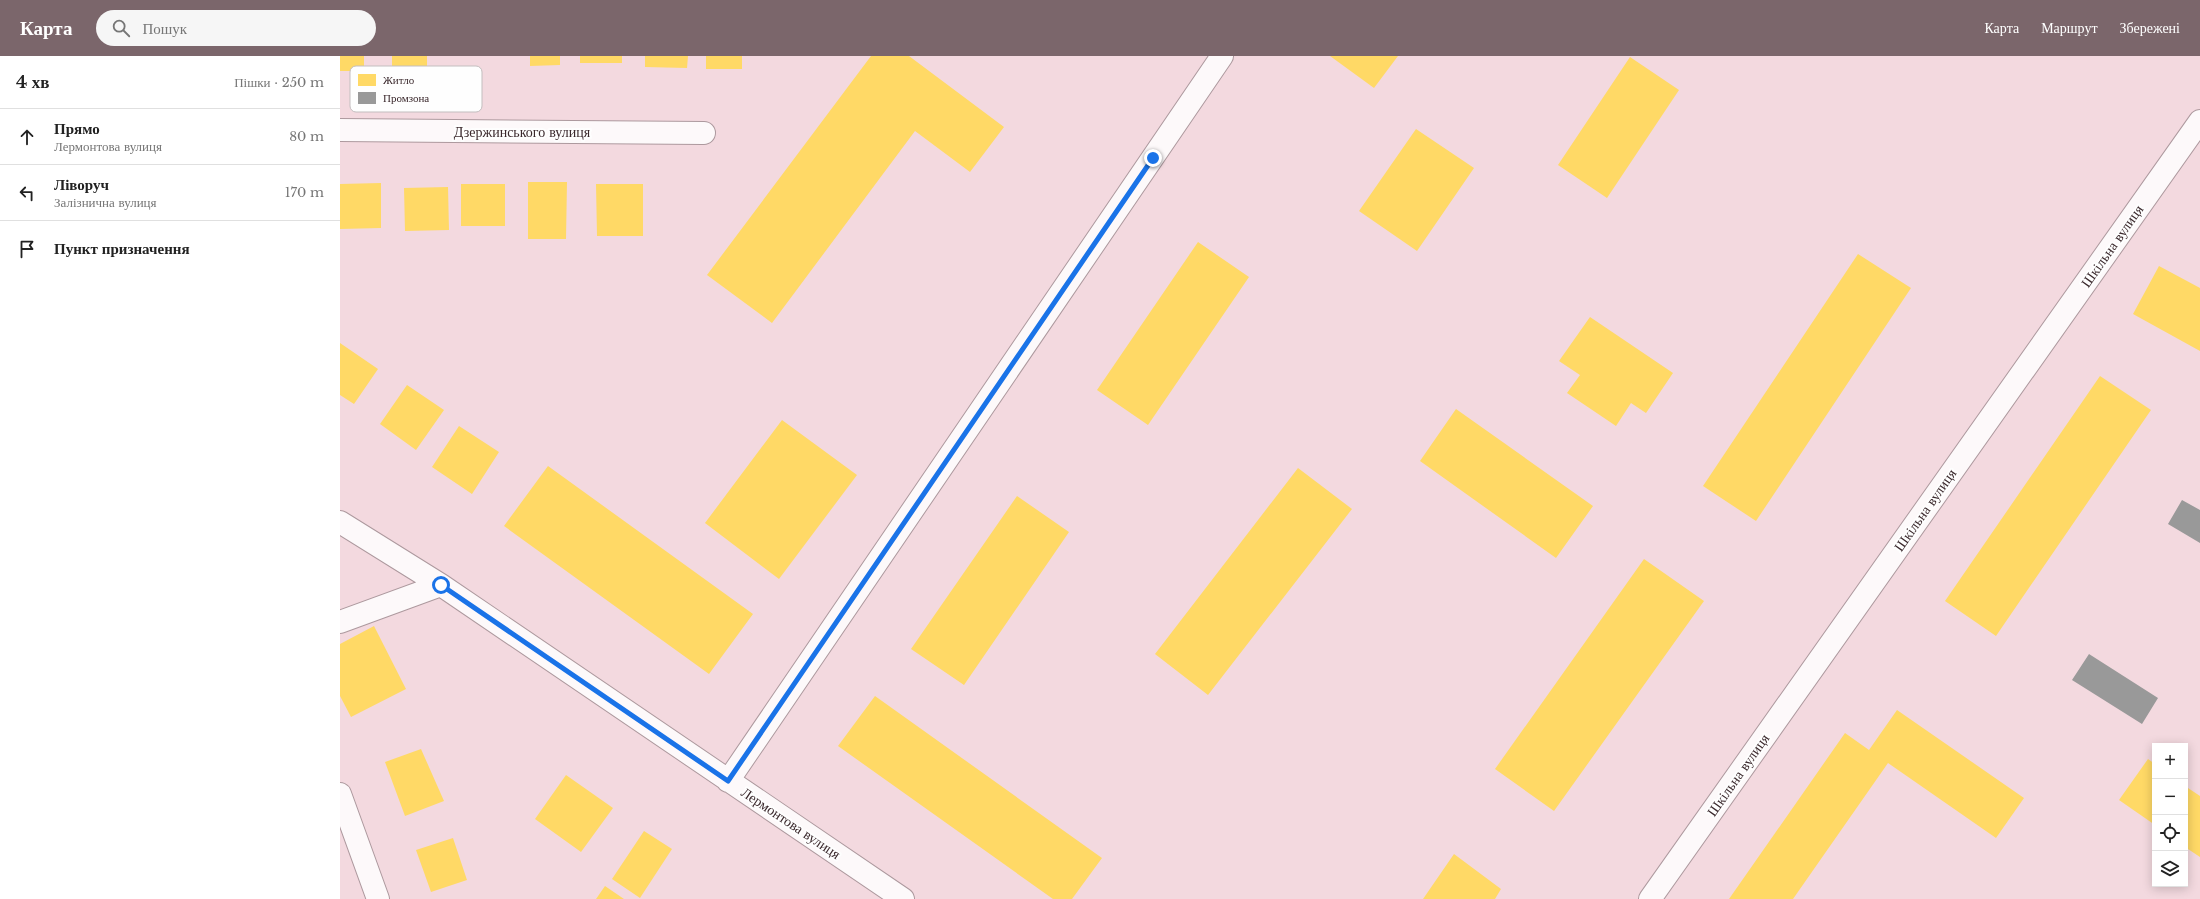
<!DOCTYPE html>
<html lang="uk">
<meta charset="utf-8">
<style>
:root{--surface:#fff;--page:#f6f6f6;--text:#222;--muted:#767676;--line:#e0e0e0;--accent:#7b666b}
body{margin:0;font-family:"Libre Baskerville",serif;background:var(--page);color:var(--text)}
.controls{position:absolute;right:12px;bottom:12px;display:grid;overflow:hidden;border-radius:0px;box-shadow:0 2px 10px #0003}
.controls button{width:36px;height:36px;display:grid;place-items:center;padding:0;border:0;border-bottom:1px solid var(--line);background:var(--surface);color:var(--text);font:20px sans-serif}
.stop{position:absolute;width:12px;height:12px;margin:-9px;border:3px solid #1a73e8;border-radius:50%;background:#fff}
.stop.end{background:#1a73e8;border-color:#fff;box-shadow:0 1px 4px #0008}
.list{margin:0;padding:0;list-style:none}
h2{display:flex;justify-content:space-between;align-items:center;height:52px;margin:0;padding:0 16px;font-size:17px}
h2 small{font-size:13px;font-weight:400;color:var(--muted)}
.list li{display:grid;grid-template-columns:26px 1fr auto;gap:12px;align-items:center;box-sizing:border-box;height:56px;padding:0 16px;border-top:1px solid var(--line)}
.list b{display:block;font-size:15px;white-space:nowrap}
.list p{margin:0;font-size:13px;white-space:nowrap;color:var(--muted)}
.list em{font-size:13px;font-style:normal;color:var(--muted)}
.icon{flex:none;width:22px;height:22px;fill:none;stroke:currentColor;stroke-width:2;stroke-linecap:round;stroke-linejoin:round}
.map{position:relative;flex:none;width:1860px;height:843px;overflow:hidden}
header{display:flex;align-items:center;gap:24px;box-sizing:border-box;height:56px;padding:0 20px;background:var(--accent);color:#fff}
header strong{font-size:19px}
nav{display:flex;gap:22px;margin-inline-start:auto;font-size:14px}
.search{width:280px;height:36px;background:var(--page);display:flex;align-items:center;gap:10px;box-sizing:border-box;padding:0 14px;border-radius:22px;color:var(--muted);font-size:15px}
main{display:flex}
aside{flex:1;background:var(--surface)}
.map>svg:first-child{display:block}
</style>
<header>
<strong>Карта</strong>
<div class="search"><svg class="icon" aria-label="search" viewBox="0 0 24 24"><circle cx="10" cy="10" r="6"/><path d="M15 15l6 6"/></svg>Пошук</div>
<nav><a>Карта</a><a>Маршрут</a><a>Збережені</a></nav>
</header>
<main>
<aside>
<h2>4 хв<small>Пішки · 250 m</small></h2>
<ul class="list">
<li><svg class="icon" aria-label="ahead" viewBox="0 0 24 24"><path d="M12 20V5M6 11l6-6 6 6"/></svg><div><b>Прямо</b><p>Лермонтова вулиця</p></div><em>80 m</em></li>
<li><svg class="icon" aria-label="left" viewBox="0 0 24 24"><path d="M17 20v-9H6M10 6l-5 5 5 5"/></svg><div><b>Ліворуч</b><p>Залізнична вулиця</p></div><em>170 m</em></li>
<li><svg class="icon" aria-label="arrive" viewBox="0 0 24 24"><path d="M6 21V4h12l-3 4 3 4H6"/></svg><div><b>Пункт призначення</b></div></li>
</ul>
</aside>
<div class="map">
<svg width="1860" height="843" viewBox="0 0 1860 843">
<rect width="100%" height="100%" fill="#f3d9df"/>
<path fill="#ffd966" d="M 0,0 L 24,0 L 24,15 L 0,15 Z
M 52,0 L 87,0 L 87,31 L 52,31 Z
M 190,0 L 220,0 L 220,9 L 190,10 Z
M 240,0 L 282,0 L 282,7 L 240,7 Z
M 305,0 L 348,0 L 347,12 L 305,11 Z
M 366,0 L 402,0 L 402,13 L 366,13 Z
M 531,0 L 569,0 L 664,71 L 630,116 L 575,75 L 432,267 L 367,219 Z
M 990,0 L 1058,0 L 1034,32 Z
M 1290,1 L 1339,34 L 1267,142 L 1218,109 Z
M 1076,73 L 1134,112 L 1077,195 L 1019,155 Z
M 188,126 L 227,126 L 226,183 L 188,183 Z
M 41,127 L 41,172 L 0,173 L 0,128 Z
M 121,128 L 165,128 L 165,170 L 121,170 Z
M 256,128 L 303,128 L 303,180 L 257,180 Z
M 108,131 L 109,174 L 65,175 L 64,132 Z
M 858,186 L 909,221 L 808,369 L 757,334 Z
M 1518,198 L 1571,232 L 1416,465 L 1363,430 Z
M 1819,210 L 1860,232 L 1860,295 L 1793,258 Z
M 1250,261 L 1333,317 L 1306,357 L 1291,347 L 1276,370 L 1227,337 L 1240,319 L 1219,305 Z
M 0,287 L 38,313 L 14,348 L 0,339 Z
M 1760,320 L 1811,354 L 1656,580 L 1605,545 Z
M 67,329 L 104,354 L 76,394 L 40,368 Z
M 1116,353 L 1253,450 L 1216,502 L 1080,405 Z
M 442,364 L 517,419 L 439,523 L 365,467 Z
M 119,370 L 159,396 L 132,438 L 92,411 Z
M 208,410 L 413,558 L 369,618 L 164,470 Z
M 958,412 L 1012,453 L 868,639 L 815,598 Z
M 677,440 L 729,476 L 624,629 L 571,593 Z
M 1304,503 L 1364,545 L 1214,755 L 1155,713 Z
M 34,570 L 66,633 L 11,661 L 0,640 L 0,588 Z
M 535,640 L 762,802 L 732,843 L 713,843 L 498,690 Z
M 1557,654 L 1684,742 L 1656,782 L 1548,707 L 1453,843 L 1389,843 L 1505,677 L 1529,694 Z
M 81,693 L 104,745 L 65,760 L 45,706 Z
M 1808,703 L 1815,708 L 1815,769 L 1779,744 Z
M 226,719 L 273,752 L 241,796 L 195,763 Z
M 1845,730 L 1860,740 L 1860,801 L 1845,791 Z
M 304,775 L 332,793 L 300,842 L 272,823 Z
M 113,782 L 127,824 L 91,836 L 76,794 Z
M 1114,798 L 1161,833 L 1155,843 L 1083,843 Z
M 265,830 L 284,843 L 256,843 Z"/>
<path fill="#999" d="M 1842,444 L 1860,454 L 1860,487 L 1828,468 Z
M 1749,598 L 1818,642 L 1802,668 L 1732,624 Z"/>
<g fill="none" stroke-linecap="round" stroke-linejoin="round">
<g stroke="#ad999e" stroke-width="24">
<path id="minor" d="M 0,74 L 364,77
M 0,466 L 101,529 L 563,843
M 0,566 L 101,529
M 388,725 L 882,0
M 0,738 L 38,843
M 1310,843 L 1860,65"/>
</g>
<use href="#minor" stroke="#fdf9fa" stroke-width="22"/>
</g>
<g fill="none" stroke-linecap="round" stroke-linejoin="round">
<path stroke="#1a73e8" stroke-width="5" d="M 101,529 L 388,725 L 813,102"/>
</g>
<g text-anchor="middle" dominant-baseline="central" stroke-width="4" stroke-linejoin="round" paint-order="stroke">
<g font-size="14" fill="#3a282c" stroke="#fefefe">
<text x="182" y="76">Дзержинського вулиця</text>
<text transform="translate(1772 190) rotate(-55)">Шкільна вулиця</text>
<text transform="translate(1585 454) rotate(-55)">Шкільна вулиця</text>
<text transform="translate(1398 719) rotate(-55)">Шкільна вулиця</text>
<text transform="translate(451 767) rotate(34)">Лермонтова вулиця</text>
</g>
</g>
<rect x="10" y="10" width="132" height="46" rx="6" fill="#fefefe" stroke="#c3bebf" stroke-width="1"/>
<rect x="18" y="18" width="18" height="12" fill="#ffd966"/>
<rect x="18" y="36" width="18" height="12" fill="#999"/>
<g font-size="11" fill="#3a282c">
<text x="43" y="28">Житло</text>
<text x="43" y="46">Промзона</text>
</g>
</svg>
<div class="controls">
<button>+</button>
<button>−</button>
<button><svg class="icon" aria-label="locate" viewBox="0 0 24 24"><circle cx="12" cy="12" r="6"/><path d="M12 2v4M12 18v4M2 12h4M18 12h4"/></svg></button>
<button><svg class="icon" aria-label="layers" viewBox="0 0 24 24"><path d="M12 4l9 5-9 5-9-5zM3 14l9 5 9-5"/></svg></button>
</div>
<div class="stop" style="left:101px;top:529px"></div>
<div class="stop end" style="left:813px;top:102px"></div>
</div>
</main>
